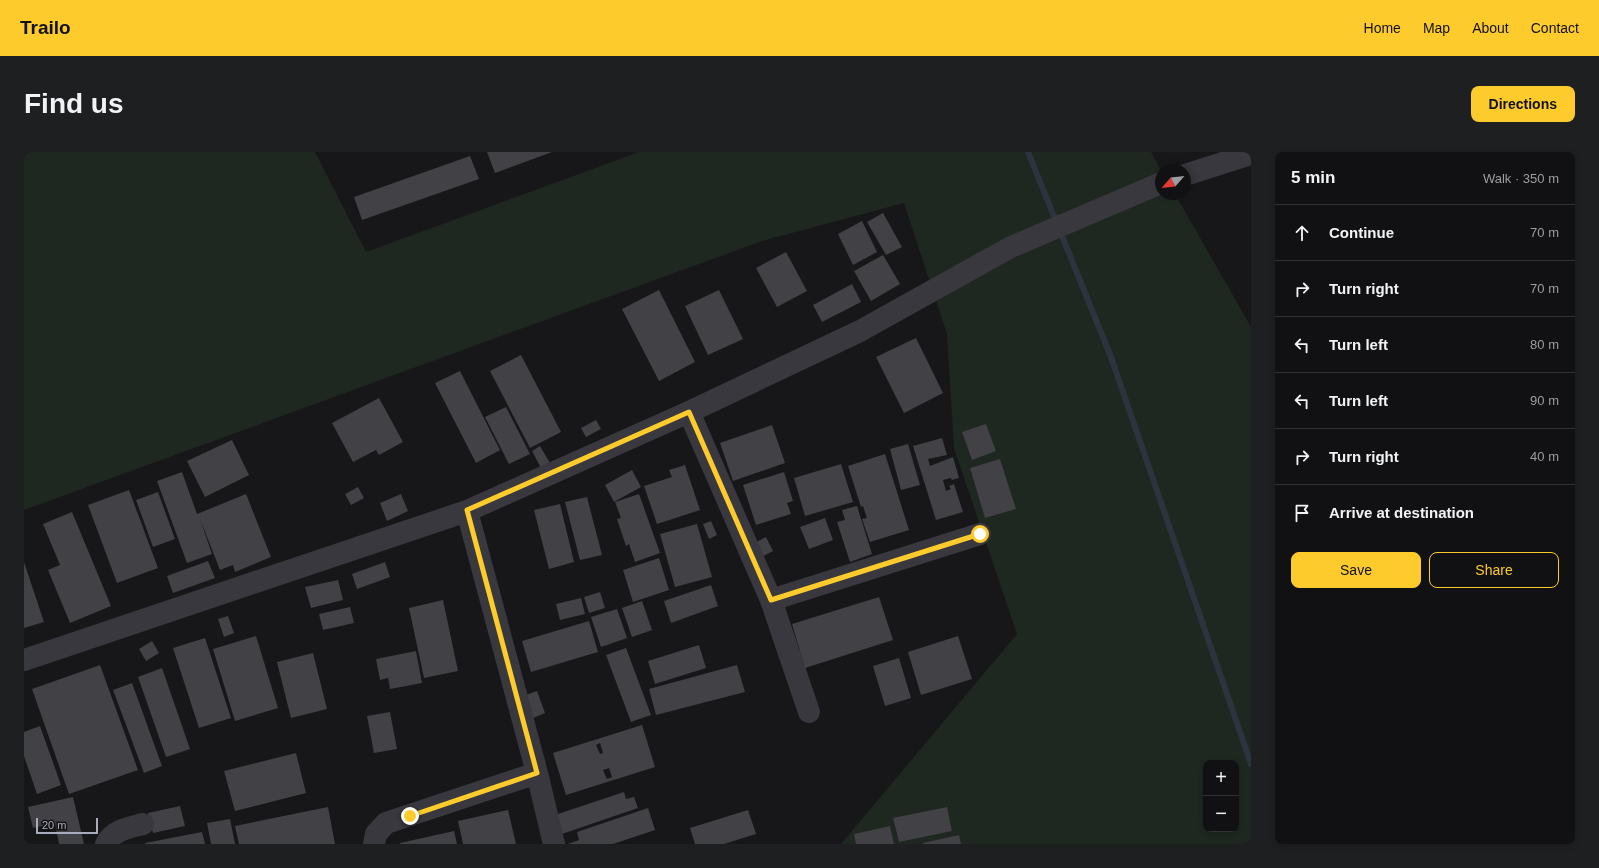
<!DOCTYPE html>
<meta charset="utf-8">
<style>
:root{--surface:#111113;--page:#1e1f21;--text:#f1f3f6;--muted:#9c9da0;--line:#303133;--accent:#fdcb2b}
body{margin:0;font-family:Arial,sans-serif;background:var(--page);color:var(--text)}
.controls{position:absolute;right:12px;bottom:12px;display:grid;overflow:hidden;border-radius:8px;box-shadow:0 2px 6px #0003}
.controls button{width:36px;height:36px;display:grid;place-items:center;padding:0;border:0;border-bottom:1px solid var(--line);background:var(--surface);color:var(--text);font:20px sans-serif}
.compass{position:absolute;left:1131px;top:12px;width:36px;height:36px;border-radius:50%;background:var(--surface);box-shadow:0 2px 6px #0003;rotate:242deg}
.scale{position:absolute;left:12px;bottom:10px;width:62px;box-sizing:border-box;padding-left:4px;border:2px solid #a8acba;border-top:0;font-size:11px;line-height:14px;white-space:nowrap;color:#a8acba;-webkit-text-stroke:3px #121214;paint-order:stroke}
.stop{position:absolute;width:12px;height:12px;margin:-9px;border:3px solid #fdcb2b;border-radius:50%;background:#fff}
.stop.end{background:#fdcb2b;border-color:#fff;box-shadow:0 1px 4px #0008}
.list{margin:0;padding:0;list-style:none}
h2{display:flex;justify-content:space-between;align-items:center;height:52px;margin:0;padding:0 16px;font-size:17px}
h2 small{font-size:13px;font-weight:400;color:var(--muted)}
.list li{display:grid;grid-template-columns:26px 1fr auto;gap:12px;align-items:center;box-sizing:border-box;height:56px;padding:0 16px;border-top:1px solid var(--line)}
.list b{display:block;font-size:15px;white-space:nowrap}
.list em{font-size:13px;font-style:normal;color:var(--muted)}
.actions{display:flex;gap:8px;padding:12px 16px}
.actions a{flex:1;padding:9px 0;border:1px solid var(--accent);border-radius:8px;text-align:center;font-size:14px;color:var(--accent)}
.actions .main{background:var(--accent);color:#111}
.icon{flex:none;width:22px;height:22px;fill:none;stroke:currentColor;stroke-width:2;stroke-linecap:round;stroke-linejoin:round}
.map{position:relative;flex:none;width:1227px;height:692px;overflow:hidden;border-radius:8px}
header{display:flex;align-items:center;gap:24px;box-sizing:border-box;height:56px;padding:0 20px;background:var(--accent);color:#111}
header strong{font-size:19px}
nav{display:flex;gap:22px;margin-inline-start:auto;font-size:14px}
.intro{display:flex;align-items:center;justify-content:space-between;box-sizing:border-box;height:96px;padding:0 24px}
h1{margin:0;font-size:28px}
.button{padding:10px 18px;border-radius:8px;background:var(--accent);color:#111;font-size:14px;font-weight:700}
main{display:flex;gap:24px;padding:0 24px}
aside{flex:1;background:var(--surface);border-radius:8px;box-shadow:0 2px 6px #0003}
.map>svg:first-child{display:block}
</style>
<header>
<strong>Trailo</strong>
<nav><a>Home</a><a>Map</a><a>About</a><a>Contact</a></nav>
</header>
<div class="intro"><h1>Find us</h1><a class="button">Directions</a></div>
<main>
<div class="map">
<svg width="1227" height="692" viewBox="0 0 1227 692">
<rect width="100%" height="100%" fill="#171719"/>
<path fill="#1e2720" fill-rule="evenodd" d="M 0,0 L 291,0 L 342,100 L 615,0 L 1127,0 L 1137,18 L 1137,42 L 1151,42 L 1227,175 L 1227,692 L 817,692 L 993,482 L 930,296 L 923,182 L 880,51 L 738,89 L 0,358 ZM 1182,611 L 1212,611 L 1212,677 L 1182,677 Z"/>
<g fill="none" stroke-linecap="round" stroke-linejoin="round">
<path stroke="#2c343e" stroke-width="6" d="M 1004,0 L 1087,205 L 1227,612"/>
</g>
<path fill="#414146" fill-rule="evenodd" d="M 463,0 L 528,0 L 471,21 Z
M 446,4 L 455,27 L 338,68 L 330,45 Z
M 859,61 L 878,95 L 862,103 L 843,70 Z
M 838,69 L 853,100 L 829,113 L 814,82 Z
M 762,100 L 783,139 L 753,155 L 732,116 Z
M 859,103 L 876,132 L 847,149 L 830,119 Z
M 828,132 L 837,150 L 798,170 L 789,153 Z
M 635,138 L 671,210 L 635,229 L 598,157 Z
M 695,138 L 719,187 L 684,203 L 661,154 Z
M 892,186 L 919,241 L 880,261 L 852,205 Z
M 497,203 L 537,280 L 506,296 L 466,219 Z
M 436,219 L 476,298 L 452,311 L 411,231 Z
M 355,246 L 379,290 L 355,303 L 352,298 L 329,310 L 308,271 Z
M 482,255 L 506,302 L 485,312 L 461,265 Z
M 572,268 L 577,277 L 562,285 L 557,276 Z
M 962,272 L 972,299 L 948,308 L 938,280 Z
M 748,273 L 761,311 L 709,329 L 696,291 Z
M 918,286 L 923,303 L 904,307 L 906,314 L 929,305 L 935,326 L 928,328 L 927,326 L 919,328 L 922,339 L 927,337 L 925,334 L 930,332 L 939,360 L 912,368 L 889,294 Z
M 208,288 L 225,323 L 181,345 L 163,309 Z
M 884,292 L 896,333 L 877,338 L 866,297 Z
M 516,294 L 526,311 L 517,316 L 508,299 Z
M 861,302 L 885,378 L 846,390 L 838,367 L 843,366 L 839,354 L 837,355 L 824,314 Z
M 976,307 L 992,357 L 961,366 L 946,316 Z
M 817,312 L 829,350 L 781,364 L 770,326 Z
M 661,313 L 676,358 L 633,372 L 620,334 L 648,325 L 645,318 Z
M 608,318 L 617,335 L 590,350 L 581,333 Z
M 158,320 L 173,362 L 222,342 L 247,405 L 211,420 L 209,413 L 196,418 L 176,367 L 188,402 L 163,411 L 133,329 Z
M 760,320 L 769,349 L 763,351 L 767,362 L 732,373 L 719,333 Z
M 334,335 L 340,346 L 327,353 L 321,342 Z
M 105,338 L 134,416 L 93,431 L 64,353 Z
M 134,340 L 151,387 L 129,395 L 112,348 Z
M 377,342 L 384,359 L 363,369 L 356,351 Z
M 615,342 L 636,401 L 611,410 L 605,392 L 602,394 L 593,367 L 597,366 L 591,350 Z
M 563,345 L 578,403 L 556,408 L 541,350 Z
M 536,352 L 550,410 L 525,417 L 510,358 Z
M 833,354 L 848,402 L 826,410 L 813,370 L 821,368 L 818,358 Z
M 48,360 L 87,454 L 46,471 L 24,418 L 36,413 L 19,372 Z
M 801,366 L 809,388 L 785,397 L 776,375 Z
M 687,369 L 693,383 L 685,387 L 679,372 Z
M 673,372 L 688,425 L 651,435 L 636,382 Z
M 742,385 L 749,399 L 732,408 L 725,394 Z
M 635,406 L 645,438 L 609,450 L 599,418 Z
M 184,409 L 191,426 L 149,441 L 143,424 Z
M 0,410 L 20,470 L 0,476 Z
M 361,410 L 366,425 L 333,437 L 328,422 Z
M 314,428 L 319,448 L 287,456 L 281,435 Z
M 687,433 L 694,454 L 647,471 L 640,449 Z
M 576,440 L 581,456 L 565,461 L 560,445 Z
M 855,445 L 869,488 L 781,516 L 768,472 Z
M 557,446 L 561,462 L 536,468 L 532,452 Z
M 419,448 L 434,519 L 400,526 L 385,456 Z
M 618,449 L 628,478 L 608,485 L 598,456 Z
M 326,455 L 330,471 L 299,478 L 295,462 Z
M 593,457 L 603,486 L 577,495 L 567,465 Z
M 204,464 L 210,481 L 200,485 L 194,467 Z
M 565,469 L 574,500 L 507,520 L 498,489 Z
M 232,484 L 254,556 L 211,569 L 189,497 Z
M 934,484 L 948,527 L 897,543 L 884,500 Z
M 181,486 L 207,566 L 175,576 L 149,496 Z
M 128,489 L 135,501 L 122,509 L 115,497 Z
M 675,493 L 682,516 L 631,532 L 624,509 Z
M 602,496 L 627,563 L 607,570 L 582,503 Z
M 392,499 L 398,531 L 366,537 L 364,526 L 356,528 L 352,507 Z
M 289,501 L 303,557 L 267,566 L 253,510 Z
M 875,506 L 887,546 L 861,554 L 849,514 Z
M 76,513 L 114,618 L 45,642 L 8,537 Z
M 713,513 L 721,540 L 632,563 L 625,537 Z
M 138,516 L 166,597 L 142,605 L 114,525 Z
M 108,531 L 138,614 L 120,621 L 89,538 Z
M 513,539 L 521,561 L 507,567 L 499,544 Z
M 366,560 L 373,597 L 350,601 L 343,564 Z
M 618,573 L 631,615 L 542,643 L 529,601 ZM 576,591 L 579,601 L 576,602 L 572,593 ZM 585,616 L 588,625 L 583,627 L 579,618 Z
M 16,574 L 37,633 L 13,642 L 0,604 L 0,580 Z
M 272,601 L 282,641 L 211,659 L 200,619 Z
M 600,640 L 602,647 L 610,645 L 614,656 L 535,683 L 528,664 Z
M 49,645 L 60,692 L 35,692 L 31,671 L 9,676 L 4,655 Z
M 156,654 L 161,674 L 129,681 L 124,661 Z
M 304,655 L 311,692 L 215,692 L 211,674 Z
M 923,655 L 928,679 L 875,690 L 869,666 Z
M 624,656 L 631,678 L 589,692 L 544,692 L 555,688 L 553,680 Z
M 484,658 L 492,692 L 439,692 L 434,669 Z
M 724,658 L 732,682 L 700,692 L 671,692 L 666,676 Z
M 206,667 L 211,692 L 187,692 L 183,671 Z
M 866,674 L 870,692 L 832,692 L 830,682 Z
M 430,679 L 433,692 L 376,692 L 376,691 Z
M 178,680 L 181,692 L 121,692 L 121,691 Z
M 935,683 L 937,692 L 899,692 L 899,691 Z"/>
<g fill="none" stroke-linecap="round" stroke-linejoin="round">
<path stroke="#38383e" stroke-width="22" d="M 1161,23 L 1227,2
M 665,260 L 747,448 L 785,560
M 443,359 L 513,621 L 530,692
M 747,448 L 956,382
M 0,508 L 443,359 L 665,260 L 836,179 L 987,95 L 1137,31
M 82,692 C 89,678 104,676 119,672
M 350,692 L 352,682 L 362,671 L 513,621"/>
</g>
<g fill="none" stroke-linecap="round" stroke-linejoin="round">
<path stroke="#fdcb2b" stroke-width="5" d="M 386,664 L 513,621 L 443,358 L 665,260 L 747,448 L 956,382"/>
</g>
</svg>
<div class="controls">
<button>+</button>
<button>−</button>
</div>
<svg class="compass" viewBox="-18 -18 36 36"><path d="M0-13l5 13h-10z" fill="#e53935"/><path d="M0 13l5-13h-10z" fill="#9c9da0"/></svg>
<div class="scale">20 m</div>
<div class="stop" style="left:956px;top:382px"></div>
<div class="stop end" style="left:386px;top:664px"></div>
</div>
<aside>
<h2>5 min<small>Walk · 350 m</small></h2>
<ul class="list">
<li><svg class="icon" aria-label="ahead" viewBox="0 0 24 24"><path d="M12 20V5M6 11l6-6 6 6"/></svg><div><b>Continue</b></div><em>70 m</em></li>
<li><svg class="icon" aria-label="right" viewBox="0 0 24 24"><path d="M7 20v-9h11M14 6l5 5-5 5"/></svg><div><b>Turn right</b></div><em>70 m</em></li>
<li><svg class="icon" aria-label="left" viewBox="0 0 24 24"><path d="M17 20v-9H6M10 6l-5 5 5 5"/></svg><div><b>Turn left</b></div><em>80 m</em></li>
<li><svg class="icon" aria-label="left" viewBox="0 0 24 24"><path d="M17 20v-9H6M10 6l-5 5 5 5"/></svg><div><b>Turn left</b></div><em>90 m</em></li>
<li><svg class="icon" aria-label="right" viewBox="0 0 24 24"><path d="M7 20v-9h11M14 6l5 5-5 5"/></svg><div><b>Turn right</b></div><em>40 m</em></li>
<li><svg class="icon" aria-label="arrive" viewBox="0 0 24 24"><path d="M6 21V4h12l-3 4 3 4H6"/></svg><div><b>Arrive at destination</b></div></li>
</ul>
<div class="actions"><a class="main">Save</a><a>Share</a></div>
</aside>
</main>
